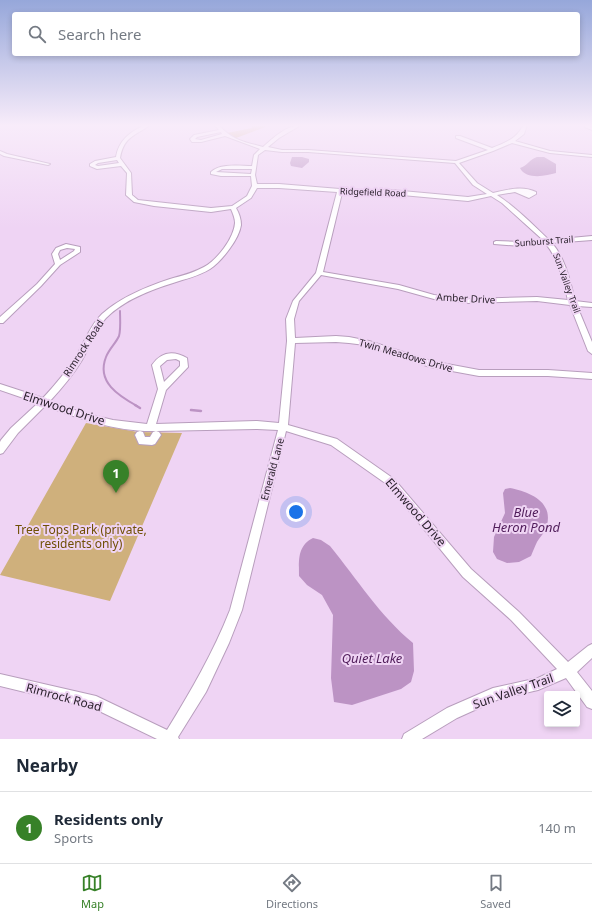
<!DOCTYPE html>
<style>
:root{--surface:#fff;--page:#f6f6f7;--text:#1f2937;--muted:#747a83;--line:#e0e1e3;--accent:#378128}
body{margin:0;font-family:"Noto Sans",sans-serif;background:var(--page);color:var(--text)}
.controls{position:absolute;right:12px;bottom:12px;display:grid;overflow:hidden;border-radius:4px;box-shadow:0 2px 6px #0003}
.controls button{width:36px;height:36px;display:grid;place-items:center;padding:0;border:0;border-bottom:1px solid var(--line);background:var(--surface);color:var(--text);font:20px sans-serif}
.you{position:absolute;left:296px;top:512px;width:14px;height:14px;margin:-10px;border:3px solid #fff;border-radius:50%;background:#1a73e8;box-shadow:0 0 0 6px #1a73e833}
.badge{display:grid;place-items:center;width:26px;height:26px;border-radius:50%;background:var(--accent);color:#fff;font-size:13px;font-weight:700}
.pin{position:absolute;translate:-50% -33px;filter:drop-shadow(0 1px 2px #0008)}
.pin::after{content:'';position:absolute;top:21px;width:14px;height:12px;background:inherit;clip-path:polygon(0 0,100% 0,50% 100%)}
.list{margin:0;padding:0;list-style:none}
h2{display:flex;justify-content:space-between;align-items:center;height:52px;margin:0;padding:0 16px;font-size:17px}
h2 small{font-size:13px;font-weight:400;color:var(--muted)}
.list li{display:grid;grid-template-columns:26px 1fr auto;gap:12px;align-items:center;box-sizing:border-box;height:72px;padding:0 16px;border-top:1px solid var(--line)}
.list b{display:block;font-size:15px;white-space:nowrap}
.list p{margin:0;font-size:13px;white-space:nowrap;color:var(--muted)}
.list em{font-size:13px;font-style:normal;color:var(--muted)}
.icon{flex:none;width:22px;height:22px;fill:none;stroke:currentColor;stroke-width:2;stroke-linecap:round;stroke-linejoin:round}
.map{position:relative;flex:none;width:592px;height:739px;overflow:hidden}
.search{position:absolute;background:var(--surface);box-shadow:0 2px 6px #0003;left:12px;right:12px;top:12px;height:44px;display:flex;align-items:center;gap:10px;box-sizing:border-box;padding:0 14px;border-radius:4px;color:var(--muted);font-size:15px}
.sheet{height:124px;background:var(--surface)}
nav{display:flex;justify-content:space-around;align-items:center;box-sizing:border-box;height:56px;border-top:1px solid var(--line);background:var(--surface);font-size:11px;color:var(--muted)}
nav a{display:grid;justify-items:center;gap:2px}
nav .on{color:var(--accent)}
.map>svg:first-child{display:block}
</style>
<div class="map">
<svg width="592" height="739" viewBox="0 0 592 739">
<rect width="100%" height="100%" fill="#efd4f4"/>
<path fill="#cfb07c" d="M 252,125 L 266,125 L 265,127 L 236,138 L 227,133 L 252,128 Z
M 86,423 L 138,432 L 182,433 L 110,601 L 0,575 Z"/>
<path fill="#bc93c4" d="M 292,157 L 302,157 L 309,159 L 309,162 L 302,168 L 291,166 L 290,163 Z
M 537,157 L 544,157 L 556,164 L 556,173 C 546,176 526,180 520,168 C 527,166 530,159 537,157 Z
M 510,488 C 529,492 553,501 547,525 C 546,531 540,537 537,542 C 535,546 533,551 531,556 L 519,562 L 507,563 L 497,559 L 493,552 L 494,537 L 505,513 L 503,493 L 505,489 Z
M 313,538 L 321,540 L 330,546 C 357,579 380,616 413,643 L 414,671 L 411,682 L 401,689 L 352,705 L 334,702 L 331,678 L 333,615 L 322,595 L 307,585 L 299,576 C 299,561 297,546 313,538 Z"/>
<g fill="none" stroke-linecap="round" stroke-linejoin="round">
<path stroke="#bc93c4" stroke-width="2" d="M 120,311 C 120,318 121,329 119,336 C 116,343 109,349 106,357 C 96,382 119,396 137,406"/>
<path stroke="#bc93c4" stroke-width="2.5" d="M 135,405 L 140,408
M 191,410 L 201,411"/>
<g stroke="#b89ebd" stroke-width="2">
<path id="minor" d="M 145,125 L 150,125 C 135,136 124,136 120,158 L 131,173 L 132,195 L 138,200 L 211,208 L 232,206 L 247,196 L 252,186 L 251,176 L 221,176 L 211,174 L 211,172 C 220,163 240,166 252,166 L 254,155 L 260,149 L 225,136 L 201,142 L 192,142 L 190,139 L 194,135 L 219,130 L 215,125 L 219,125 C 231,140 245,142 263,147 C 273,138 287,125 301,125 L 279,138 L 268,147 L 282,150 L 308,150 L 456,161 L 488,150 L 456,138 L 456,136 L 460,136 L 492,148 C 505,143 518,138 523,125 L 527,125 L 524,134 L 515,141 L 550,151 L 592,155 L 592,157 L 550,153 L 512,143 L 493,151 L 459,163 L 477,183 L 493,193 C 507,190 522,185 536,192 L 536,194 L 529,198 L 515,192 L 497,195 C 516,207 532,224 549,240 L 592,236 L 592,240 L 552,243 C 566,260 570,281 575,301 L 592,303 L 592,307 L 577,306 L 592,342 L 592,354 L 588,351 L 570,305 L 537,301 L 469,303 L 434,299 L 398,289 L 321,275 L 299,301 L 294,319 L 295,338 L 336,336 L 349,337 L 369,341 L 431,361 L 479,370 L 548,370 L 592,373 L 592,379 L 548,376 L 479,376 L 430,367 L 365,345 L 349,343 L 336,342 L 295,343 L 288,425 L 337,439 L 394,479 L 471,569 L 519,612 L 568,662 L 588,646 L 592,644 L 592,658 L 577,672 L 592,691 L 592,709 L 587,707 L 566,678 L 538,690 L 499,699 L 457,718 L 422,739 L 402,739 L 404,734 L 447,708 L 493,688 L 538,678 L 557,669 L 511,620 L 463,577 L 388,485 L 331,445 L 286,431 L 242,610 L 229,643 L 206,692 L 178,737 L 179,739 L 157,739 L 95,709 L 0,686 L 0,674 L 96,696 L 167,730 C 191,691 213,653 230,610 L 278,430 L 257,429 L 156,431 L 159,432 L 161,435 L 155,444 L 152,445 L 139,444 L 135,435 L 137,432 L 140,431 L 143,432 L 145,437 L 150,437 L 153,432 L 156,431 C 117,432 81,419 45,406 L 18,433 L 3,453 L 0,454 L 0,442 L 1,440 L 11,428 L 38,403 L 0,390 L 0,384 L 43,398 C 54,386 66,372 75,358 C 84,344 90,325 102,314 C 121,297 146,287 170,279 C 181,276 193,273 204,267 C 217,260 234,238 235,223 C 235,218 233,214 231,209 L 211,212 L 154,206 L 134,202 L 126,195 L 127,173 L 121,166 L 97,169 L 90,166 L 90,164 L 95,161 L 116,157 C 119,140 130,132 145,125 ZM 221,132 L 222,134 L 201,140 L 195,139 L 197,137 ZM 265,150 L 282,152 L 308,152 L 455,163 L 473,185 L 487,194 L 468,197 L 391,190 L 364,191 L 279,184 L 257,184 L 255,175 L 258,155 ZM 117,160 L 119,163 L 98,166 L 95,165 L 98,163 ZM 222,169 L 252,169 L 251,174 L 216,172 ZM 257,188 L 279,188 L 337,192 L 316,273 L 293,301 L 286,319 L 287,341 L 279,423 L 257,421 L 156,424 L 166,390 L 188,367 L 187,358 C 173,350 161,352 152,365 L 158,389 L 147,424 L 113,420 L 83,413 L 50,401 C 62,388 73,375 82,360 C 90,346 95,329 106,318 C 124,300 150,290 173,283 C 185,279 199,276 210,269 C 222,261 239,239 241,225 C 241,219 239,213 236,208 L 251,198 ZM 342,193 L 364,195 L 391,194 L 468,201 L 491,196 L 502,203 L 543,240 L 522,242 L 496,241 L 494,242 L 494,244 L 522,246 L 546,244 C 559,260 563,280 568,300 L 537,297 L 469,299 L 434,295 L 399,285 L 323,272 ZM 176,359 L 180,361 L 180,366 L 164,382 L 160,366 L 167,360 Z
M 585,125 L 592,125 L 590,126 L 592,127 L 592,130 L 585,127 Z
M 0,151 L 7,154 L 50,164 L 48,165 L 4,156 L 0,154 Z
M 66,244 L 80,247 L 80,252 L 60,265 L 41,286 L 3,323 L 0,323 L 0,317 L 37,284 L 55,264 L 52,254 L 56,248 ZM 67,248 L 75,249 L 74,251 L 60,260 L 58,254 L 60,250 Z"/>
</g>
<use href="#minor" fill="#fff" fill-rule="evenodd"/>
</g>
<linearGradient id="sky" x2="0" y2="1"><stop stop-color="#96a7da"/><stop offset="0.55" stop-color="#f8ecfa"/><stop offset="1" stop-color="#f8ecfa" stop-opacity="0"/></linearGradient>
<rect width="592" height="228" fill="url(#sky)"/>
<g text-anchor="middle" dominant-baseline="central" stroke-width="4" stroke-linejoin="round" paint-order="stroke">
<g font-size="9" fill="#261d28" stroke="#efd4f4">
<text transform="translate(373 192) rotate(2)">Ridgefield Road</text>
<text transform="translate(544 241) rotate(-4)">Sunburst Trail</text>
<text transform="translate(567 283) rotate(70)">Sun Valley Trail</text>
</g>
<g font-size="10" fill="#261d28" stroke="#efd4f4">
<text transform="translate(466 298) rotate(3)">Amber Drive</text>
<text transform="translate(83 348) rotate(-57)">Rimrock Road</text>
<text transform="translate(406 355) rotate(16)">Twin Meadows Drive</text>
<text transform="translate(272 469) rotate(-75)">Emerald Lane</text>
</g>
<g font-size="12" fill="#261d28" stroke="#efd4f4">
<text transform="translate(64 408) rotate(18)">Elmwood Drive</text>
<text transform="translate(416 512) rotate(49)">Elmwood Drive</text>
<text transform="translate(513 691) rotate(-19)">Sun Valley Trail</text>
<text transform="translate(64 697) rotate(15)">Rimrock Road</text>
</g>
<g font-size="12" fill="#6f4f04" stroke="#efd4f4">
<text x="81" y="529">Tree Tops Park (private,<tspan x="81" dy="14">residents only)</tspan></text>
</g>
<g font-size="13" font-style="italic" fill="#501d5a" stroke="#efd4f4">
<text x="526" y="512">Blue<tspan x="526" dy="15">Heron Pond</tspan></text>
<text x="372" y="658">Quiet Lake</text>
</g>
</g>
</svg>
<div class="controls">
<button><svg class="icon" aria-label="layers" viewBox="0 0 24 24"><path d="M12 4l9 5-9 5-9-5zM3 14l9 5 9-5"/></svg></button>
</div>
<div class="you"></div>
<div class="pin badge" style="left:116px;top:493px">1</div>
<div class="search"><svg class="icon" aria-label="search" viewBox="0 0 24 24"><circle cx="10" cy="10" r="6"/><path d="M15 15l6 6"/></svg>Search here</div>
</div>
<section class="sheet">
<h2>Nearby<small></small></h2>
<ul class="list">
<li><span class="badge">1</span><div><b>Residents only</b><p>Sports</p></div><em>140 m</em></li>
</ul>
</section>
<nav>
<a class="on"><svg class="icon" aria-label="map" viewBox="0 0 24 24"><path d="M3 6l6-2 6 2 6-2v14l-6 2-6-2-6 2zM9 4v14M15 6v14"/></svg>Map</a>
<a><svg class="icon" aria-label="directions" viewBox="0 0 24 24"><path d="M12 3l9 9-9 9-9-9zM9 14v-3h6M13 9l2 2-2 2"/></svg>Directions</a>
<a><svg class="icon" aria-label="saved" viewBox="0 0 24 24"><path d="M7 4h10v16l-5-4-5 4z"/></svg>Saved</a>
</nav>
